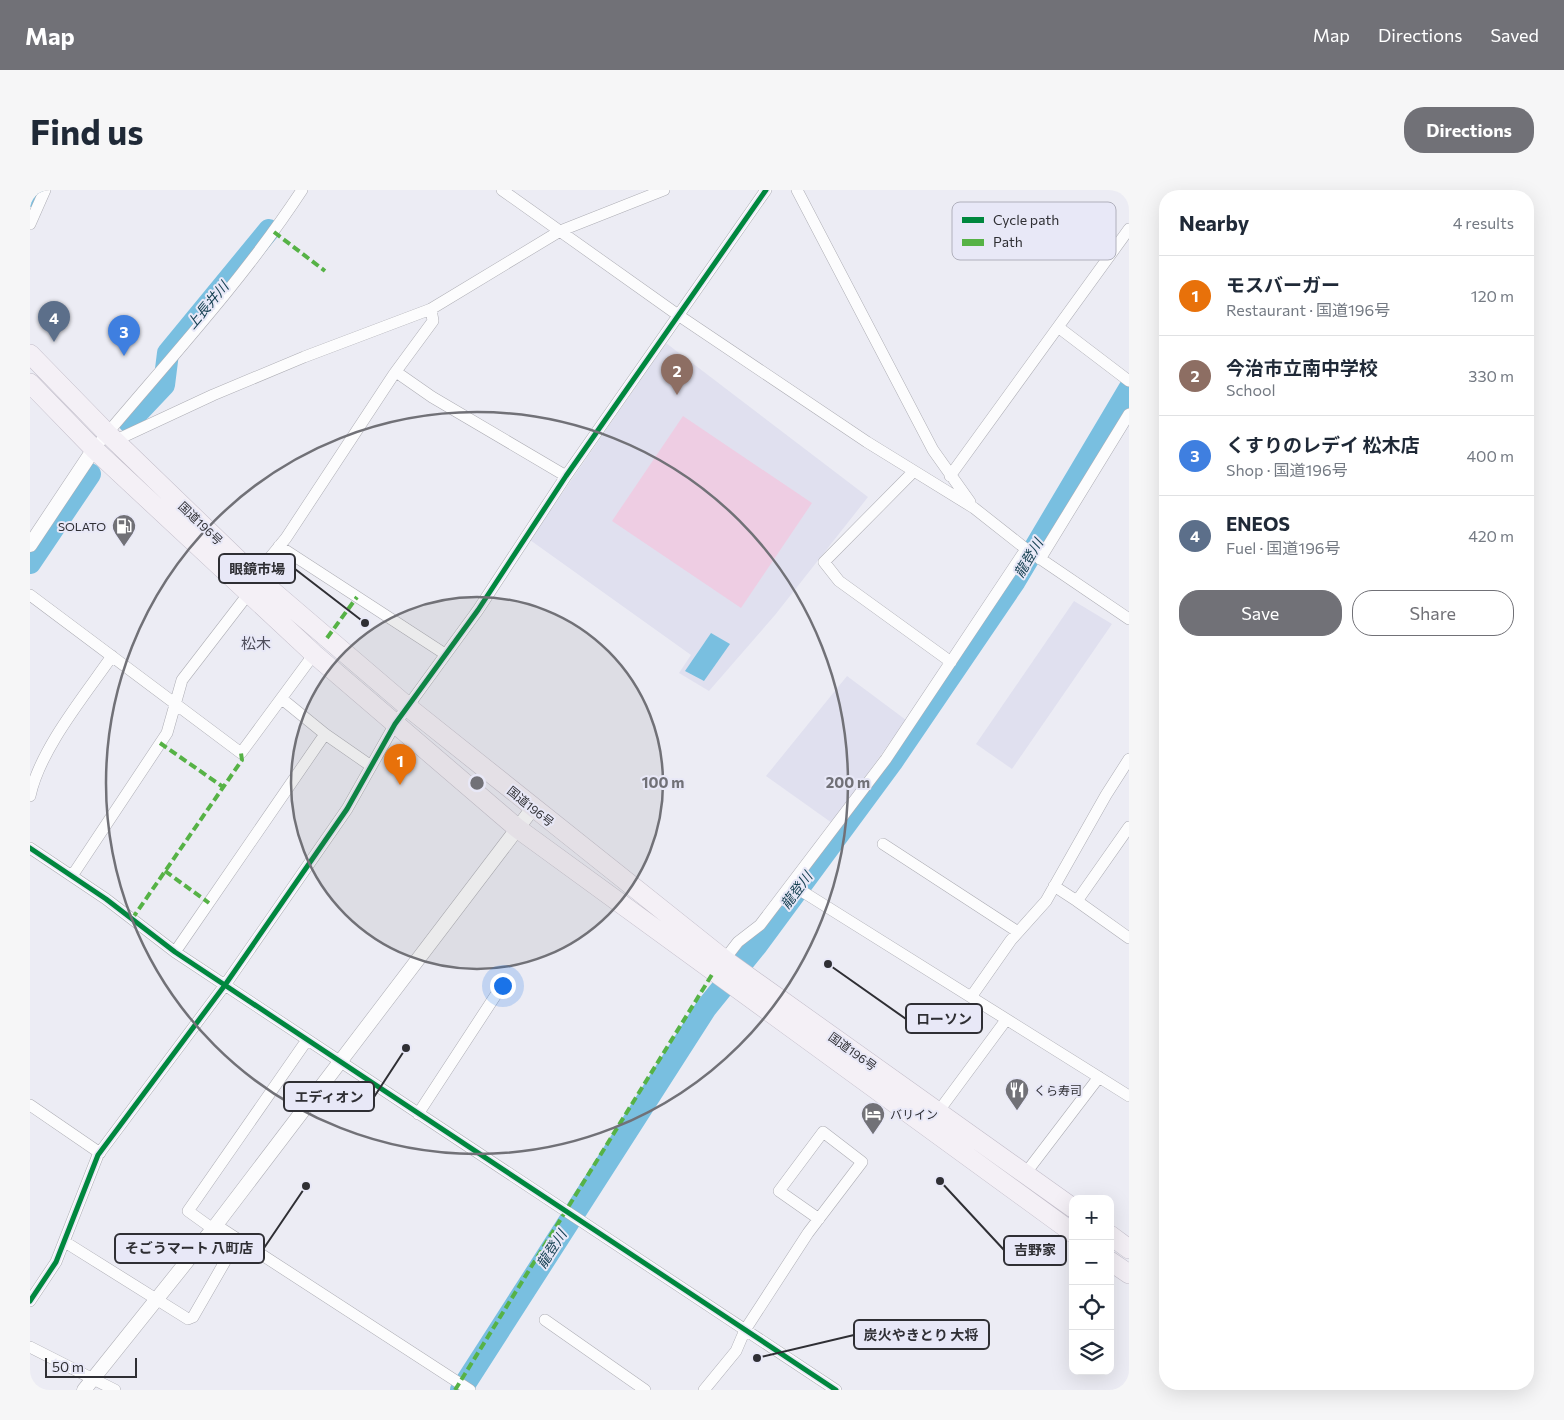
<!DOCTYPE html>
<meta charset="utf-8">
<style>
:root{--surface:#fff;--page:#f6f6f7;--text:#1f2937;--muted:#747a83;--line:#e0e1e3;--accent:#717177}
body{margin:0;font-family:Commissioner,"Noto Sans JP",sans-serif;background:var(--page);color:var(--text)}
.controls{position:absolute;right:15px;bottom:15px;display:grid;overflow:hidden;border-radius:10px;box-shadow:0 5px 20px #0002}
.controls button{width:45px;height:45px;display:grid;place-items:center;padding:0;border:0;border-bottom:1px solid var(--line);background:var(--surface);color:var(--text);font:25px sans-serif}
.scale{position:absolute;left:15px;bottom:12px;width:92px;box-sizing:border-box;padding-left:5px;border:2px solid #2f2f34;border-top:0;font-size:14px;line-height:18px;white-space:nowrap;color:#2f2f34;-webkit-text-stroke:4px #e8e8f7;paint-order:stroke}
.you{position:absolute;left:472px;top:795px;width:18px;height:18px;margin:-12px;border:4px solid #fff;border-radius:50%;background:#1a73e8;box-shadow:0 0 0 8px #1a73e833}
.badge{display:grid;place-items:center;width:32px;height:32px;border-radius:50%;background:var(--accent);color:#fff;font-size:16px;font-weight:700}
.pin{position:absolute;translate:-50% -41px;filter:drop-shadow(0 1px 2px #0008)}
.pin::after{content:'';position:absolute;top:26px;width:18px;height:15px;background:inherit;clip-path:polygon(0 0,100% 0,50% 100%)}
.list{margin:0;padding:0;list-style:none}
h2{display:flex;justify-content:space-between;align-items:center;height:65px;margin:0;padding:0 20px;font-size:21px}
h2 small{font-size:16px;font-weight:400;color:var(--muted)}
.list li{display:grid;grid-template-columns:32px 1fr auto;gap:15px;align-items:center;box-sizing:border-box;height:80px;padding:0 20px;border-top:1px solid var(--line)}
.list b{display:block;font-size:19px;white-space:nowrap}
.list p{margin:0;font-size:16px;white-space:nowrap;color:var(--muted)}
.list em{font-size:16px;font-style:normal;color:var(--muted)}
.actions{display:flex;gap:10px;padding:15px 20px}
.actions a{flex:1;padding:11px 0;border:1px solid var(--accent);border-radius:20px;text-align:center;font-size:18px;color:var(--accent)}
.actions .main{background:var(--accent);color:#fff}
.icon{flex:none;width:28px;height:28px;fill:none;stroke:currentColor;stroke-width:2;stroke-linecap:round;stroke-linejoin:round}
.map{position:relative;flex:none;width:1099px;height:1200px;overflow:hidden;border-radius:20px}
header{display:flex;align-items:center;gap:30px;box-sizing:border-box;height:70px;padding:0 25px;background:var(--accent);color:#fff}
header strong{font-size:24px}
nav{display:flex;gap:28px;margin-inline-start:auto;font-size:18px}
.intro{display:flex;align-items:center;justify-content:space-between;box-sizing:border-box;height:120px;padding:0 30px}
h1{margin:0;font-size:35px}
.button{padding:12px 22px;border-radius:20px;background:var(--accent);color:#fff;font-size:18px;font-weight:700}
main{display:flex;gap:30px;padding:0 30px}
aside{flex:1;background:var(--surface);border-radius:20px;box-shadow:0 5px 20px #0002}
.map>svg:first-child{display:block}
</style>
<header>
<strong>Map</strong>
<nav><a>Map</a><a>Directions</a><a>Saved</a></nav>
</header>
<div class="intro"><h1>Find us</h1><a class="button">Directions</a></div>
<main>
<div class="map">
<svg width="1099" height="1200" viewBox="0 0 1099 1200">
<rect width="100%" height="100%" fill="#ececf4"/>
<path fill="#e0e0ef" d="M 636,153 L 838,307 L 745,425 L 679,501 L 649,483 L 661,465 L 500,350 Z
M 1044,411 L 1082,434 L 982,579 L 946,554 Z
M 817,486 L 876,530 L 802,633 L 736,586 Z"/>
<path fill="#eecde3" d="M 653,226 L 782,313 L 711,418 L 582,331 Z"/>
<path fill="#79bfe0" d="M 681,443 L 700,454 L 674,491 L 655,481 Z"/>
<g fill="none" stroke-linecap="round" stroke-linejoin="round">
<path stroke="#79bfe0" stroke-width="22" d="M 0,6 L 3,0
M 99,232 L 134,195 L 138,163 L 239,40
M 0,373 L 60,284
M 431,1200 L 676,818 L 727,755 L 862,572 L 985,391 L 1099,199"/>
<g stroke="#adadb4" stroke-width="12">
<path id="minor" d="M 472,0 L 648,125 L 837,252 L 944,318 L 996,359 L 1099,429
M 767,0 L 903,260 L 940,312
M 0,34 L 15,0
M 1028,137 L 1099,191
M 364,184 L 403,131 L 401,119
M 82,252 L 183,205 L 274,167 L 401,119 L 530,41 L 634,0
M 64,259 C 135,174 211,93 272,0
M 884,281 L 794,372 L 809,391 L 921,472
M 920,286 L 1099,39
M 249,356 L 415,464
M 1010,369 L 1099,224
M 225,386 L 256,348 L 364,184 L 369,184 L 402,207 L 536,286
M 0,405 L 211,563 L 284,464
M 252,509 L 295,544 L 341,576
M 0,606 C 10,559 55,505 82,466
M 1099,637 L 1047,711 L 1099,748
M 853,654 L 988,742
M 0,658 L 76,709 L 145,762 L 806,1200
M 42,686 L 137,543 L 152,490 L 219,403
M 762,695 L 1099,906
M 1024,696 L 1047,711
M 145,762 L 295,544
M 691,774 L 708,752 L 730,735 L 856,569 L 996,359
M 941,807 L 981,750 L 1016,711 L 1076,605 L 1099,569
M 0,915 L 70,963
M 908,922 L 976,830
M 388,924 L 473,794
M 995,984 L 1069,887
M 186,1035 L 440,1200
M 183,1039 L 158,1021 L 277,850
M 35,1052 L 158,1129 L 163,1127 L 208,1049
M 0,1111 L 26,1072 L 68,965 L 195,795 L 317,619 L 365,534 L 448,420 L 536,286 L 736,0
M 515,1130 L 615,1200
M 0,1157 L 85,1200
M 674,1200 L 706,1161 L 715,1140 L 778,1043 L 832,972 L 793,942 L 749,1001 L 789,1029"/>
</g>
<g stroke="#adadb4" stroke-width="15">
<path id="tertiary" d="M 0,355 L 64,259
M 54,1200 L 186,1035 L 503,618"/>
</g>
<g stroke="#c3beca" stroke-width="20">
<path id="trunk" d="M 0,164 L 77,243 L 225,386 L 378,517 L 695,770 L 1043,1018
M 0,193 L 64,259 L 284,464 L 487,638 L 1043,1043
M 1080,1045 L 1099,1059
M 1080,1071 L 1099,1084"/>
</g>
<use href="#minor" stroke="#fcfcfd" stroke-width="11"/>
<use href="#tertiary" stroke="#fcfcfd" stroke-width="14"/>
<use href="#trunk" stroke="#f4f0f6" stroke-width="19"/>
<path stroke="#56b246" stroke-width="4" stroke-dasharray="8 4" stroke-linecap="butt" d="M 244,42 L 295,81
M 297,448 L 327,407
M 130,553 L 193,597
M 135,681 L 179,713
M 102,729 L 212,570 L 211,563
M 425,1200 L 683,783"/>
<g stroke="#e8e8f7" stroke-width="8">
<path id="cycleway" d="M 0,658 L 76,709 L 145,762 L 806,1200
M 0,1111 L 26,1072 L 68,965 L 195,795 L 317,619 L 365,534 L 448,420 L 536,286 L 736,0"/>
</g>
<use href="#cycleway" stroke="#00873e" stroke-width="5"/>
</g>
<circle cx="447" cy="593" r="186" fill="#717177" fill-opacity=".12"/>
<g fill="none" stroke="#717177" stroke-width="2.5">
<circle cx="447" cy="593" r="186"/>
<circle cx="447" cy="593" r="371"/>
</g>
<defs>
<g id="fuel-pin" transform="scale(1.25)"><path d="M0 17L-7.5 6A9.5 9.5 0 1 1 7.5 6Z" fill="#717177" stroke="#e8e8f7"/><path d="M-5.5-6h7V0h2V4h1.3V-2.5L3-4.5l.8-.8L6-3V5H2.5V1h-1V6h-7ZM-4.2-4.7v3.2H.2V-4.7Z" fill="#fff"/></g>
<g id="restaurant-pin" transform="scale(1.25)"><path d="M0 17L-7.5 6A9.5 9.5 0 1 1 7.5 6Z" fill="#717177" stroke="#e8e8f7"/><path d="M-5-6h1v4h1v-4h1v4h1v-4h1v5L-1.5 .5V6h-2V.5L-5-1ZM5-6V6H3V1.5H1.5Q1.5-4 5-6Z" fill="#fff"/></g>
<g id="hotel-pin" transform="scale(1.25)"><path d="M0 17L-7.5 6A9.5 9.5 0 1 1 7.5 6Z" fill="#717177" stroke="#e8e8f7"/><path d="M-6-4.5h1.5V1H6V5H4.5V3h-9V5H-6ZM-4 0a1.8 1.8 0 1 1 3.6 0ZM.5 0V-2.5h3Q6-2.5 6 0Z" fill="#fff"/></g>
</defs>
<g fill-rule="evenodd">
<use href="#fuel-pin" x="94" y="336"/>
<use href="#restaurant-pin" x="987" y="900"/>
<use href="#hotel-pin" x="843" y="924"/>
</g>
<g text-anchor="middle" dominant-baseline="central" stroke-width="4" stroke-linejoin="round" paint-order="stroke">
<g font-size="12" fill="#2f2f34" stroke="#e8e8f7">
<text transform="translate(171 333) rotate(44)">国道196号</text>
<text transform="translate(501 616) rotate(39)">国道196号</text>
<text transform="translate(823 861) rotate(36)">国道196号</text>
</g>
<g font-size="12" fill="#2f2f34" stroke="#e8e8f7" text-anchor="start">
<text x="76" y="336" text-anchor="end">SOLATO</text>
<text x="1004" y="900">くら寿司</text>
<text x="860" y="924">バリイン</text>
</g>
<g font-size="14" font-style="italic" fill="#133e50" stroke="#e8e8f7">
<text transform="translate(177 115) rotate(-50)">上長井川</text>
<text transform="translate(998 368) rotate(-59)">龍登川</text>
<text transform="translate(766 700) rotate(-53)">龍登川</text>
<text transform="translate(521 1059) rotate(-57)">龍登川</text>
</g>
<g font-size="15" fill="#4f4e5b" stroke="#e8e8f7">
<text x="226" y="453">松木</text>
</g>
</g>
<rect x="922" y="12" width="164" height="58" rx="8" fill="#e8e8f7" stroke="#b0b0bc" stroke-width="1"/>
<rect x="932" y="27" width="22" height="6" fill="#00873e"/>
<rect x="932" y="49" width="22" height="7" fill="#56b246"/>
<g font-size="14" fill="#2f2f34">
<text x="963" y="35">Cycle path</text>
<text x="963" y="57">Path</text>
</g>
<circle cx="447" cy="593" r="8" fill="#717177" stroke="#e8e8f7" stroke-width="2.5"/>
<g font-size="15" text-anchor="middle" font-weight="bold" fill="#717177" stroke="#e8e8f7" stroke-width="4" stroke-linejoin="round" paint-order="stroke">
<text x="633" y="598">100 m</text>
<text x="818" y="598">200 m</text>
</g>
<path fill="none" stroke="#2f2f34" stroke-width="2" d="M335 433L265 379M798 774L876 829M376 858L344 907M276 996L234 1058M910 991L974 1060M727 1168L824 1145"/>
<g fill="#2f2f34" stroke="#e8e8f7" stroke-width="2">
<circle cx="335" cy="433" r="5"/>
<circle cx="798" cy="774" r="5"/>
<circle cx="376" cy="858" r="5"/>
<circle cx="276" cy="996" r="5"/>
<circle cx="910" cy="991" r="5"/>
<circle cx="727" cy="1168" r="5"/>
</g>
<g fill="#e8e8f7" stroke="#2f2f34" stroke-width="2">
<rect x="189" y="364" width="76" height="29" rx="5"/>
<rect x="876" y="814" width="76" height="29" rx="5"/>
<rect x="254" y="892" width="90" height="29" rx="5"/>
<rect x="85" y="1044" width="149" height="29" rx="5"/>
<rect x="974" y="1046" width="62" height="29" rx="5"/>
<rect x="824" y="1130" width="135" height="29" rx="5"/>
</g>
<g font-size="14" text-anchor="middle" font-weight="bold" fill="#2f2f34">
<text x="227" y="384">眼鏡市場</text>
<text x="914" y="834">ローソン</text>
<text x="299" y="912">エディオン</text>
<text x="159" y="1063">そごうマート 八町店</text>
<text x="1005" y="1065">吉野家</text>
<text x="891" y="1150">炭火やきとり 大将</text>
</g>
</svg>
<div class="controls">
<button>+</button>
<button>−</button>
<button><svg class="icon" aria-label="locate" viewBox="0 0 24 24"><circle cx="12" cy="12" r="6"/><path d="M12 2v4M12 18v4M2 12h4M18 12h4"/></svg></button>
<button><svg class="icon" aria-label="layers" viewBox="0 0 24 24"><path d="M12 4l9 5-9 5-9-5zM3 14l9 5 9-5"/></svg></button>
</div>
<div class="scale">50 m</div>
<div class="you"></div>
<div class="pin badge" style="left:370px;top:595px;background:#e8710a">1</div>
<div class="pin badge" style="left:647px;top:205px;background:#8d6e63">2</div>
<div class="pin badge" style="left:94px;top:166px;background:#3f7fe0">3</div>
<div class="pin badge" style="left:24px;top:152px;background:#5c6f8a">4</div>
</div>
<aside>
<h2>Nearby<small>4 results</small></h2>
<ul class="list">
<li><span class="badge" style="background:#e8710a">1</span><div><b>モスバーガー</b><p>Restaurant · 国道196号</p></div><em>120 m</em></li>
<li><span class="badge" style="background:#8d6e63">2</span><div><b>今治市立南中学校</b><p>School</p></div><em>330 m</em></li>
<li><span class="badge" style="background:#3f7fe0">3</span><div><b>くすりのレデイ 松木店</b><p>Shop · 国道196号</p></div><em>400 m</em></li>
<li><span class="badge" style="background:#5c6f8a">4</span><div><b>ENEOS</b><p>Fuel · 国道196号</p></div><em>420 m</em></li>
</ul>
<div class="actions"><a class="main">Save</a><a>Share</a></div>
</aside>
</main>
